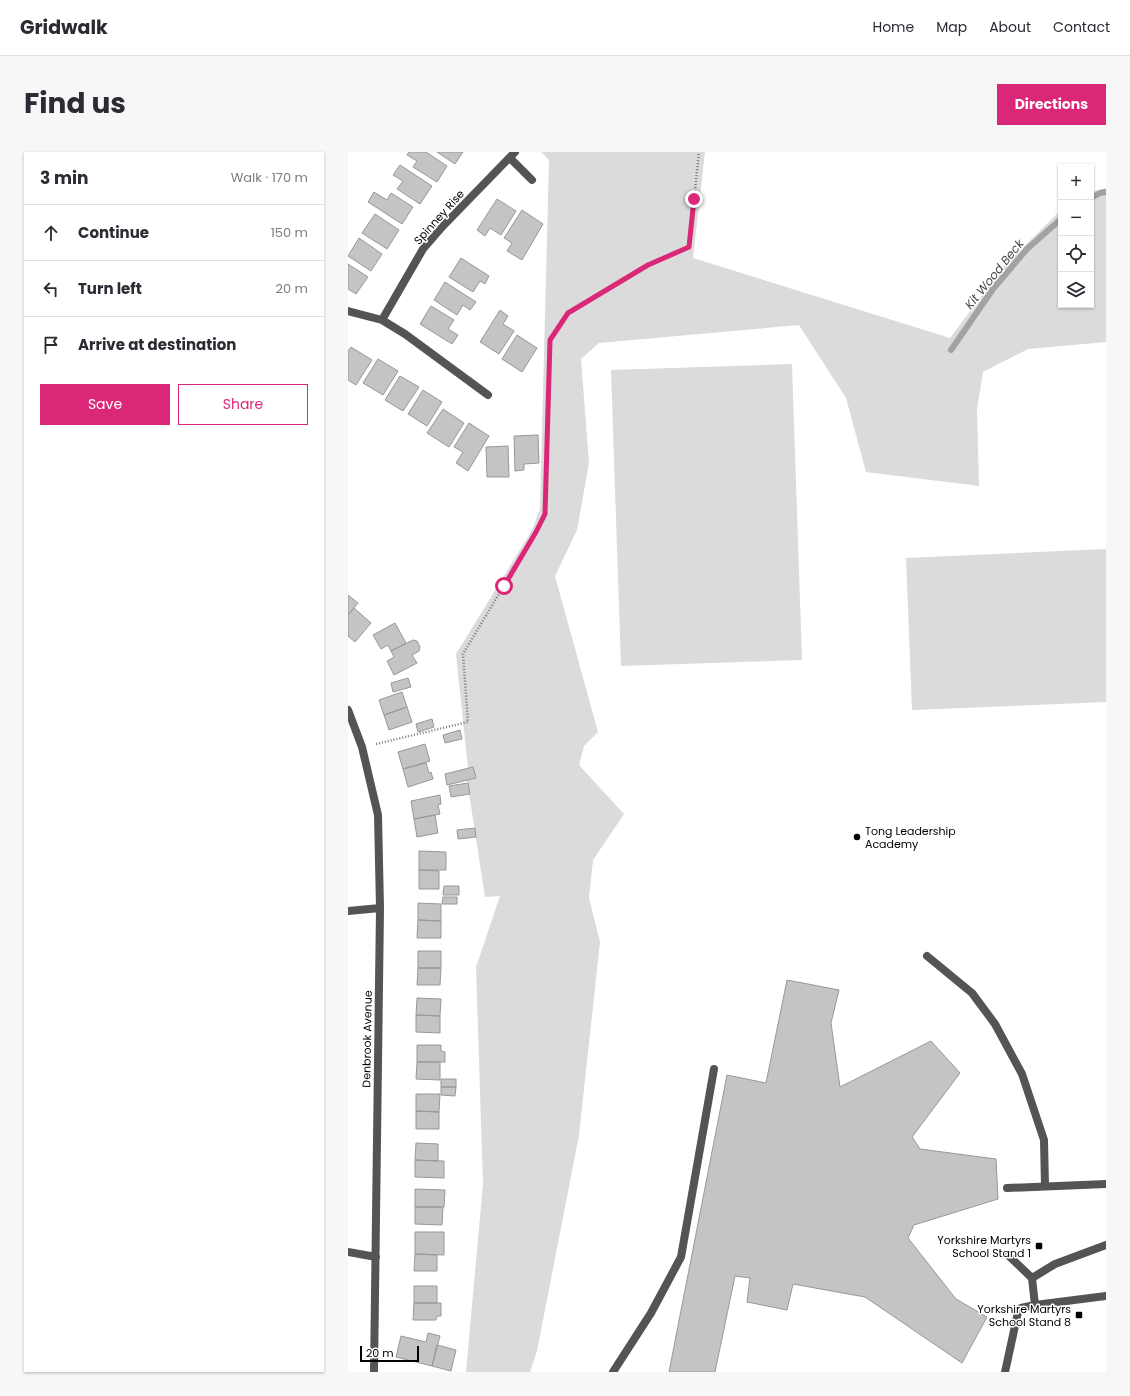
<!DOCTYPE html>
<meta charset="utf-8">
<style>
:root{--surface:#fff;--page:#f7f7f7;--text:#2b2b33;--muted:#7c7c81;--line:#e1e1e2;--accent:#db2777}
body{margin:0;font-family:Poppins,sans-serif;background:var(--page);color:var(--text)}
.controls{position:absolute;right:12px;top:12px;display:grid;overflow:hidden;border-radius:0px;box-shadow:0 1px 3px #0004}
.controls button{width:36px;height:36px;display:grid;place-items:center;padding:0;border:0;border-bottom:1px solid var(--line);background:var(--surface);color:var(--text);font:20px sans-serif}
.scale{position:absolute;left:12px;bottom:10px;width:59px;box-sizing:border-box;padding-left:4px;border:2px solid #000;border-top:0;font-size:11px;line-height:14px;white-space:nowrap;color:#000;-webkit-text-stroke:3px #fff;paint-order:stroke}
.stop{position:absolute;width:12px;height:12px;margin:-9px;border:3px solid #db2777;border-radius:50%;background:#fff}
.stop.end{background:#db2777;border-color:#fff;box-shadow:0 1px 4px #0008}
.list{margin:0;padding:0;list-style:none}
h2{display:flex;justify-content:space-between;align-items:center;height:52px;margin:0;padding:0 16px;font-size:17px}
h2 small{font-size:13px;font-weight:400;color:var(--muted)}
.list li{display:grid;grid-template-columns:26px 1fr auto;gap:12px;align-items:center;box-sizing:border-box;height:56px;padding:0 16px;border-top:1px solid var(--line)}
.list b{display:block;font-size:15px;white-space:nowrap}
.list em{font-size:13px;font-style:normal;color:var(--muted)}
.actions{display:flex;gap:8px;padding:12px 16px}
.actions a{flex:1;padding:9px 0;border:1px solid var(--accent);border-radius:0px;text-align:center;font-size:14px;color:var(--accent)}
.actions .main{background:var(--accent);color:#fff}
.icon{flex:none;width:22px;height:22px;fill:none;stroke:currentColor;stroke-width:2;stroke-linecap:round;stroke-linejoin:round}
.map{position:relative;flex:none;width:758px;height:1220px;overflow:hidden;border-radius:0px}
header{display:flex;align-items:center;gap:24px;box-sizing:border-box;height:56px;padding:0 20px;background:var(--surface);border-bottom:1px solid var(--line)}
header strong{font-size:19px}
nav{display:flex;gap:22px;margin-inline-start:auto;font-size:14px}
.intro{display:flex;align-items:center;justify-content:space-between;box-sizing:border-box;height:96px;padding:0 24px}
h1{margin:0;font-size:28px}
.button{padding:10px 18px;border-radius:0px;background:var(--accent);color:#fff;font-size:14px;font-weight:700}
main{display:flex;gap:24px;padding:0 24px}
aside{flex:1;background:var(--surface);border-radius:0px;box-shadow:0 1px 3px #0004}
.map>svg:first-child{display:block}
</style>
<header>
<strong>Gridwalk</strong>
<nav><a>Home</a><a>Map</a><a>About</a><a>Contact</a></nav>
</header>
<div class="intro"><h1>Find us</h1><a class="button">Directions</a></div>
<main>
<aside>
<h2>3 min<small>Walk · 170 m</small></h2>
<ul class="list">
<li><svg class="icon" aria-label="ahead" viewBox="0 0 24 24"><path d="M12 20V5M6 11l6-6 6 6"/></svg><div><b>Continue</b></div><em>150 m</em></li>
<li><svg class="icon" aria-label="left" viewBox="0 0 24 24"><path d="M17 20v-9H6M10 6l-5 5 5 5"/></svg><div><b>Turn left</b></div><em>20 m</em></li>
<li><svg class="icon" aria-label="arrive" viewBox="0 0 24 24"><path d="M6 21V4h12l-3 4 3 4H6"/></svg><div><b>Arrive at destination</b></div></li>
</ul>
<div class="actions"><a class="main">Save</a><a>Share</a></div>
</aside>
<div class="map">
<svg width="758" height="1220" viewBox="0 0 758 1220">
<rect width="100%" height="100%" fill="#fff"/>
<path fill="#dbdbdb" d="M 193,0 L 357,0 L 345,106 L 602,186 L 656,114 L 713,58 L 713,153 L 743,153 L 743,40 L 758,36 L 758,190 L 680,197 L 635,220 L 629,257 L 631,334 L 518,320 L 498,246 L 451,173 L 251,191 L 233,207 L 241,311 L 229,378 L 207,424 L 250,580 L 236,594 L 231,613 L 276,662 L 245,708 L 241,746 L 252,790 L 231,983 L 189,1199 L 182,1220 L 118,1220 L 135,1032 L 128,815 L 152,744 L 137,745 L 119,628 L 127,626 L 125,615 L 120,616 L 108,502 L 184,378 L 192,357 L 201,8 Z
M 444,212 L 454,508 L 273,514 L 263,218 Z
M 758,397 L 758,550 L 564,558 L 558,406 Z"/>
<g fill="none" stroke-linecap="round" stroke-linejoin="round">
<path stroke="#a2a2a2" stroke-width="6" d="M 743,46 L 752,41 L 758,40
M 603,198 L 645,137 L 679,97 L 713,67"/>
</g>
<path fill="#c4c4c4" stroke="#989898" d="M 61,0 L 78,0 L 99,14 L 89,30 L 65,15 L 69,9 L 59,3 Z
M 89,0 L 115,0 L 107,12 Z
M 52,13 L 84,34 L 72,52 L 49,37 L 55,29 L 45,23 Z
M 26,40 L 39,48 L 43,41 L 65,55 L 54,72 L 20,50 Z
M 149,47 L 168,59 L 153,83 L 142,76 L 137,84 L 129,78 Z
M 174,58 L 195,72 L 174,108 L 159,99 L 164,91 L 156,86 Z
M 27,62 L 51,78 L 39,97 L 14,81 Z
M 11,86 L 34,102 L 23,119 L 0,104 Z
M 113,106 L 141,124 L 137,132 L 132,129 L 125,140 L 101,125 Z
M 0,112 L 20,125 L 8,142 L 0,137 Z
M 97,130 L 128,150 L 122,158 L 115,153 L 109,163 L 86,148 Z
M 83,154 L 106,168 L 100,177 L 110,183 L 104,192 L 72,172 Z
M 152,158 L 160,164 L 155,172 L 166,179 L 151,202 L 132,190 Z
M 169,183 L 189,196 L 174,220 L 154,207 Z
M 3,195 L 24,208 L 8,233 L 0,228 L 0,199 Z
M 30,207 L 50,219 L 35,243 L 15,231 Z
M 52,224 L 71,235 L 55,259 L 37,248 Z
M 75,238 L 94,250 L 79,274 L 60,262 Z
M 95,257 L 116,271 L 101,295 L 79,281 Z
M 121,271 L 141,284 L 120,319 L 108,311 L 115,300 L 106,295 Z
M 190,283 L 191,311 L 176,312 L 176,318 L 167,319 L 166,284 Z
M 160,294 L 161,325 L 139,325 L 138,295 Z
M 0,443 L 10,451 L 0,463 Z
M 6,456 L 23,471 L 7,490 L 0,484 L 0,463 Z
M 47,471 L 58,491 L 43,499 L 40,493 L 33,497 L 25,483 Z
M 65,488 L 69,489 L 72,495 L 71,499 L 64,503 L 69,511 L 46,523 L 39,509 L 46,505 L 43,499 Z
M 60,526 L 63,535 L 45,540 L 43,531 Z
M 54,540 L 59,555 L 36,563 L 31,548 Z
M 59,555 L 64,570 L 41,578 L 36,563 Z
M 84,567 L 86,575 L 70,580 L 68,572 Z
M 112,578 L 114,587 L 97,591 L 95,583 Z
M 77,592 L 82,609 L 55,617 L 50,600 Z
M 78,611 L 81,621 L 83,620 L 85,627 L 60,635 L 55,617 Z
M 125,615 L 128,626 L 99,633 L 97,622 Z
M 120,631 L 122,642 L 103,645 L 101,634 Z
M 92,643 L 93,652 L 90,653 L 92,662 L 66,667 L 63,649 Z
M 87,663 L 90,681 L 69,685 L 66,667 Z
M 127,676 L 128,685 L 110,687 L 109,678 Z
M 71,699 L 98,700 L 98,718 L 71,718 Z
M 71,718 L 91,719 L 91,737 L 71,737 Z
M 96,734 L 111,734 L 111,743 L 95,743 Z
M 95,745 L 109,745 L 109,752 L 94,752 Z
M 70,751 L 93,752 L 93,769 L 70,768 Z
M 70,768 L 93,769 L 93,786 L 69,786 Z
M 70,799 L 93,799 L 93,816 L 70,816 Z
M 70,816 L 93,816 L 92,833 L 69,833 Z
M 439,828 L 491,838 L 483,871 L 492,935 L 583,889 L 612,921 L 564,985 L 572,997 L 648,1007 L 650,1047 L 566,1073 L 560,1086 L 608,1147 L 639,1165 L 614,1211 L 517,1145 L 445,1132 L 439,1158 L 399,1150 L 402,1126 L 387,1124 L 367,1220 L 321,1220 L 379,923 L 418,931 Z
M 69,846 L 93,847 L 92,864 L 68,863 Z
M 68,863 L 92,864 L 92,881 L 68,880 Z
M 69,893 L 93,893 L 93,899 L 97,900 L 97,910 L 69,910 Z
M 69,910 L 92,910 L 92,928 L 68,927 Z
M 93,927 L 108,927 L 108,935 L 93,935 Z
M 93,935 L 108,935 L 107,944 L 93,943 Z
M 68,942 L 92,942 L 91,960 L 68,959 Z
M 68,959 L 91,960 L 91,977 L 68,977 Z
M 68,991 L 90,992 L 90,1009 L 67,1008 Z
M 67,1008 L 96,1009 L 96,1026 L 67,1025 Z
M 67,1037 L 97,1038 L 96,1055 L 67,1055 Z
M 67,1055 L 95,1055 L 94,1073 L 67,1072 Z
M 67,1080 L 96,1080 L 96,1103 L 67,1102 Z
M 67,1102 L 89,1103 L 89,1119 L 66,1119 Z
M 66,1134 L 89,1134 L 89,1151 L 66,1151 Z
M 66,1151 L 93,1151 L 93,1164 L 89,1164 L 88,1168 L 65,1168 Z
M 80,1181 L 92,1184 L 84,1214 L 48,1205 L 53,1184 L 78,1190 Z
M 89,1193 L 108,1198 L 103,1219 L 84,1214 Z"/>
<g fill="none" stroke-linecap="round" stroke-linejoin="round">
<path stroke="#767676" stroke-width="2.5" stroke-dasharray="1 2" stroke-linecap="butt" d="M 28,592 L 120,570 L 115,502 L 188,380 L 197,362 L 202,188 L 220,161 L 300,113 L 341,95 L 351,0"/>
<path stroke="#545454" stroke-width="8" d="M 579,804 L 624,841 L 647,872 L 674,922 L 696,988 L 697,1034
M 659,1036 L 758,1032
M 660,1103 L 684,1126 L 687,1153
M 684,1126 L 707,1112 L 758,1093
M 265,1220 L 303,1161 L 333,1105 L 366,917
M 657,1220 L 670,1160 L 673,1156 L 687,1153 L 758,1144"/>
<path stroke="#545454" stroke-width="8" d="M 162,6 L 184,28
M 0,159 L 34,168
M 140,243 L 57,182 L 34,168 L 75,97 L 95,74 L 167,0
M 0,558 L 14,595 L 30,663 L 32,756 L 26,1220
M 0,759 L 32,756
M 0,1100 L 28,1105"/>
</g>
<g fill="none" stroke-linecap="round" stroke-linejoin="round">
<path stroke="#db2777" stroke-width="5" d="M 156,434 L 188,380 L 197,362 L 202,188 L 220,161 L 300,113 L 341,95 L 346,47"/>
</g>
<g fill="#000" stroke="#fff" stroke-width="1.5">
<circle cx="509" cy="685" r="4"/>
<rect x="687" y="1090" width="8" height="8" rx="2"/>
<rect x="727" y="1159" width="8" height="8" rx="2"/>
</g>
<g text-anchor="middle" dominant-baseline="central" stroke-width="3" stroke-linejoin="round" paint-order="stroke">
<g font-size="11" fill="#000" stroke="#fff">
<text transform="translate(91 65) rotate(-48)">Spinney Rise</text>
<text transform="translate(19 887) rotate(-89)">Denbrook Avenue</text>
</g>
<g font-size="11" fill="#000" stroke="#fff" text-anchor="end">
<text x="517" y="679" text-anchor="start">Tong Leadership<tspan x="517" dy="13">Academy</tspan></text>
<text x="683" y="1088">Yorkshire Martyrs<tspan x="683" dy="13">School Stand 1</tspan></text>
<text x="723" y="1157">Yorkshire Martyrs<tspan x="723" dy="13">School Stand 8</tspan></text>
</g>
<g font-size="12" font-style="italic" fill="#434343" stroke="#fff">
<text transform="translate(646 122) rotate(-51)">Kit Wood Beck</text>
</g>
</g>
</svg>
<div class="controls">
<button>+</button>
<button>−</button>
<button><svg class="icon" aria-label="locate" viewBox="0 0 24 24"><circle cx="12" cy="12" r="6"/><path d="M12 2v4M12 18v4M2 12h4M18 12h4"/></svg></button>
<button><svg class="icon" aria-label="layers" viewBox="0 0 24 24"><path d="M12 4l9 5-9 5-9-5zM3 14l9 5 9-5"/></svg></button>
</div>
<div class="scale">20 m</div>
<div class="stop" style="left:156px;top:434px"></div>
<div class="stop end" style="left:346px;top:47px"></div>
</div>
</main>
